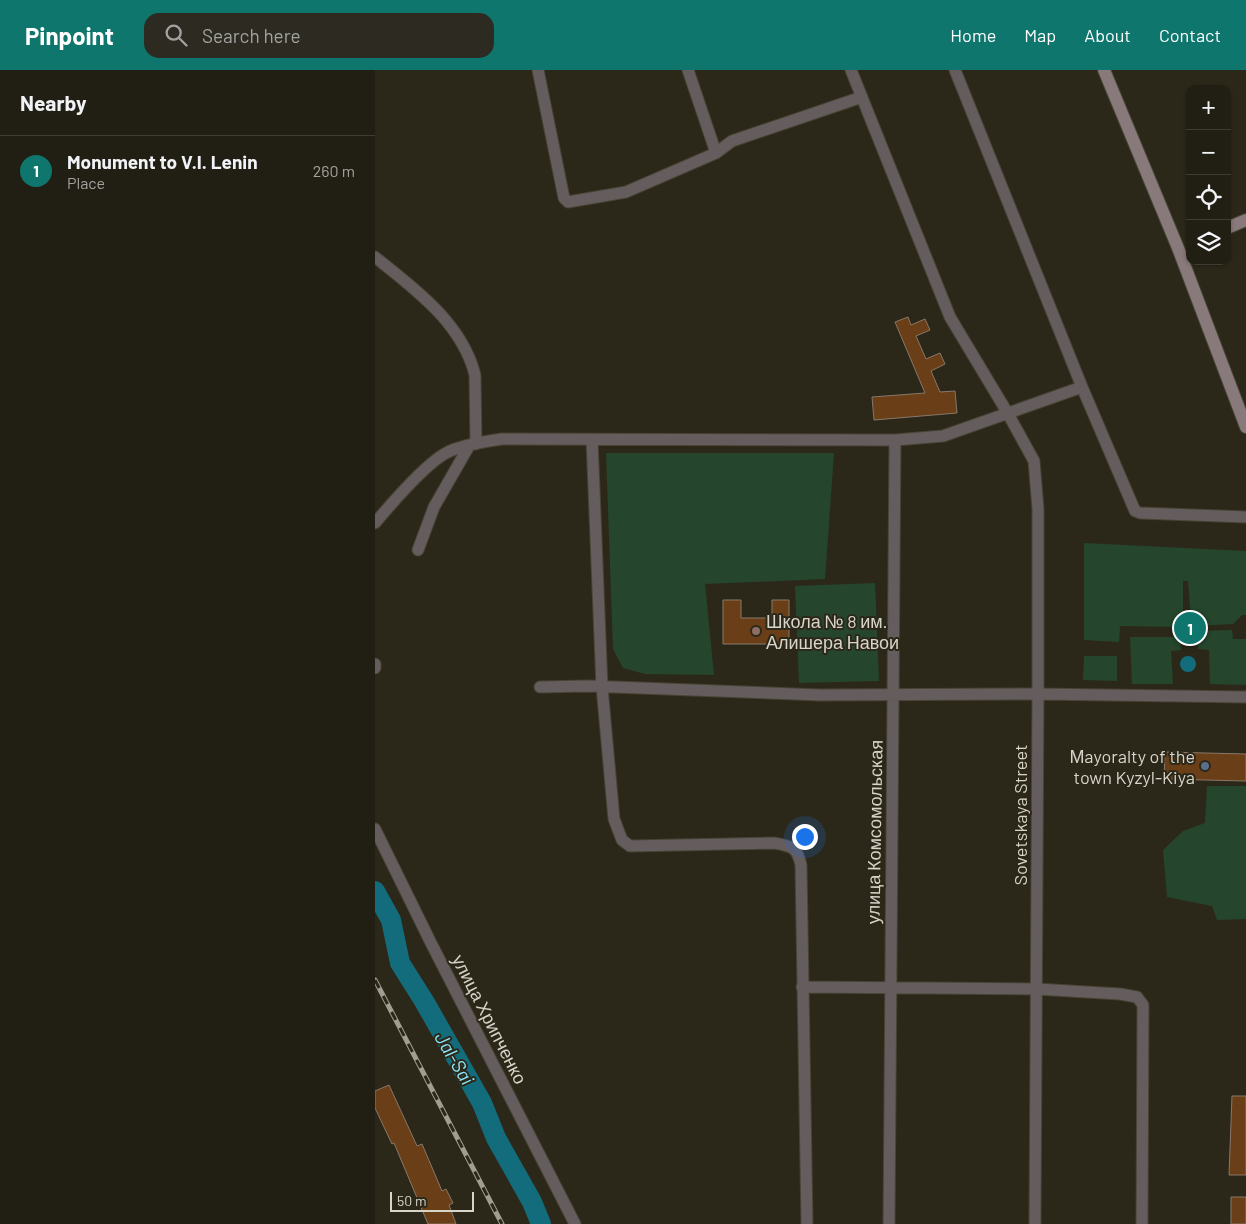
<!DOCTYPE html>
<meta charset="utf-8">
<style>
:root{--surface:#211e13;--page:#2d2b21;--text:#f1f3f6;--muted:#a2a2a0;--line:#3e3c33;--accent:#0f766e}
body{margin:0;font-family:Barlow,sans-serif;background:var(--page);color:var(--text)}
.controls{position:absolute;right:15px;top:15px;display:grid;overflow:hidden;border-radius:10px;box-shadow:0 1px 4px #0004}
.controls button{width:45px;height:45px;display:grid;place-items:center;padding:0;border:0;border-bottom:1px solid var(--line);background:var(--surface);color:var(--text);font:25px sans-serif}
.scale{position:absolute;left:15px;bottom:12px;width:84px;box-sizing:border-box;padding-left:5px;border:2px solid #d7d4ca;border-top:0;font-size:14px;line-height:18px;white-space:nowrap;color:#d7d4ca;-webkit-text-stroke:4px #2c2819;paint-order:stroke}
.you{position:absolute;left:429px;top:766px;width:18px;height:18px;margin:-12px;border:4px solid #fff;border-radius:50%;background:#1a73e8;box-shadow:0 0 0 8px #1a73e833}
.badge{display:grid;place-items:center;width:32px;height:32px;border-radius:50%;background:var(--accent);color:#fff;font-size:16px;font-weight:700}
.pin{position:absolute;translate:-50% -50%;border:2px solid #fff;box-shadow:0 1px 5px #0006}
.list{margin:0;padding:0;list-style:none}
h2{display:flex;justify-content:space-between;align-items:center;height:65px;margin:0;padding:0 20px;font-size:21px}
h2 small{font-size:16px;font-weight:400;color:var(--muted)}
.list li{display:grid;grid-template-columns:32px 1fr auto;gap:15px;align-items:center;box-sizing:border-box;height:70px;padding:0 20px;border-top:1px solid var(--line)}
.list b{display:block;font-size:19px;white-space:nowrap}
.list p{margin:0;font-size:16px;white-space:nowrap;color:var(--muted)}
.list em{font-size:16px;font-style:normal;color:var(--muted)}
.icon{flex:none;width:28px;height:28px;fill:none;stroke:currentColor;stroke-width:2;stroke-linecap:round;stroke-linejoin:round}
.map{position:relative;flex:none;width:871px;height:1154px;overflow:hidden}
header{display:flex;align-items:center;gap:30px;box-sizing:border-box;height:70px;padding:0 25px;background:var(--accent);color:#fff}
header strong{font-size:24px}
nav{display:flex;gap:28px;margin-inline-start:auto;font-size:18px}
.search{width:350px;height:45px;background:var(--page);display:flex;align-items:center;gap:12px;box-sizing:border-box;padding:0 18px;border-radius:15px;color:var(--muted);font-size:19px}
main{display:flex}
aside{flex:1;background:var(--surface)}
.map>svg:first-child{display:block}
</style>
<header>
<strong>Pinpoint</strong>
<div class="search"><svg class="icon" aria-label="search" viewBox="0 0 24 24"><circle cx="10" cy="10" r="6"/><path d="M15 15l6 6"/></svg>Search here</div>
<nav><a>Home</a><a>Map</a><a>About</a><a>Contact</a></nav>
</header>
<main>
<aside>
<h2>Nearby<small></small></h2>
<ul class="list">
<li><span class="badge">1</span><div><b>Monument to V.I. Lenin</b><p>Place</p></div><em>260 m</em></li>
</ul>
</aside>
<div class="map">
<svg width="871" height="1154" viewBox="0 0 871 1154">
<rect width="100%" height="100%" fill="#2c2819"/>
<path fill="#25462c" d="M 231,383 L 459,383 L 450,509 L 330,514 L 339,605 L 270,604 L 248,598 L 238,579 Z
M 709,473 L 871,481 L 871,545 L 867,545 L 858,554 L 821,556 L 820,550 L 816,550 L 813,511 L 808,511 L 808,549 L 804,549 L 804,557 L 745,556 L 744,572 L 709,570 Z
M 500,513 L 504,611 L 424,613 L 420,516 Z
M 857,560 L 858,569 L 871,569 L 871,615 L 835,614 L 834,580 L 823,579 L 822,561 Z
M 755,567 L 805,567 L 806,580 L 796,581 L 798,614 L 757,614 Z
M 709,586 L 742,586 L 742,611 L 708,610 Z
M 832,716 L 871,716 L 871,849 L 842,850 L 837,836 L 792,827 L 788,780 L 808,761 L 830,753 Z"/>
<path fill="#136c7c" d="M805 594a8 8 0 1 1 16 0a8 8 0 1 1-16 0Z"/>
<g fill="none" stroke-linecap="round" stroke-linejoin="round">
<path stroke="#136c7c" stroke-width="20" d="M 0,821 L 16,850 L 25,893 L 49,931 L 107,1033 L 121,1068 L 157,1132 L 166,1154"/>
</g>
<path fill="#6a3e16" stroke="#88786b" d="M 533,247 L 536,255 L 550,249 L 555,260 L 541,266 L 551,289 L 565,283 L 570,294 L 556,301 L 565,322 L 580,321 L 582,343 L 499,350 L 497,327 L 550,323 L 520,252 Z
M 348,530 L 366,530 L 366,548 L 397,548 L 397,530 L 414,530 L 414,574 L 348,574 Z
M 790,682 L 871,684 L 871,711 L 789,709 Z
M 14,1015 L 42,1076 L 47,1074 L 67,1121 L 71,1119 L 78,1133 L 74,1135 L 81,1154 L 53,1154 L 19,1073 L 17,1074 L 0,1038 L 0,1021 Z
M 857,1026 L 871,1026 L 871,1105 L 854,1105 Z
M 856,1127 L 871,1127 L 871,1154 L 856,1154 Z"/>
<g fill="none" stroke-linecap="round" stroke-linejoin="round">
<g stroke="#474435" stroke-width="13">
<path id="street" d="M 163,0 L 189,128 L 193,132 L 251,122 L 341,83 L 357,71 L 487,27
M 313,0 L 341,83
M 476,0 L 575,247 L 632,342 L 659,391 L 663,439 L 663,624 L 660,1154
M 580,0 L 707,317 L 760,441 L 765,443 L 871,447
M 0,187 C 40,219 87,253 100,305 L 101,374
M 217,370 L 227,617 L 239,749 L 247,770 L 255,776 L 399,773 C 417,776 422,777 426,795 L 432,1154
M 0,453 C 16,434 49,395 71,383 C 83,376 113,371 127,369 L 520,370 L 568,366 L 707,317
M 43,480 L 59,437 L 94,376
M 0,594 L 0,598
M 165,617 L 213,616 L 445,625 L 663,624 L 871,627
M 0,759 L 56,873 L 200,1154
M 427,917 L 661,919 L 745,924 L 762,927 L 768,935 L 767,1154
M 514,1154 L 520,370"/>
</g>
<g stroke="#474435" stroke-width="14">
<path id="secondary" d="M 729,0 L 803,178 L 871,357
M 852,158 L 871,150"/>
</g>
<use href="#street" stroke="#655c5d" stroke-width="11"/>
<use href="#secondary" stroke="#88797a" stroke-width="12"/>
<g stroke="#a19d92" stroke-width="5">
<path id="rail" d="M 0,910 L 127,1154"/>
</g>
<use href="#rail" stroke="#2c2819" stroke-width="3" stroke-dasharray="9" stroke-linecap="butt"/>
</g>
<circle fill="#8d6e63" stroke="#2c2819" stroke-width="2" cx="381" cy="561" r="5"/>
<circle fill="#5c6f8a" stroke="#2c2819" stroke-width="2" cx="830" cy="696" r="5"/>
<g text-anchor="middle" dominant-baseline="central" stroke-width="4" stroke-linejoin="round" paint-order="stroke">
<g font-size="18" fill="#d7d4ca" stroke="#2c2819" text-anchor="start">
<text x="391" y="551">Школа № 8 им.<tspan x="391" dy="21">Алишера Навои</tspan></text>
<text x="820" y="686" text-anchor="end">Мayoralty of the<tspan x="820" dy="21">town Kyzyl-Kiya</tspan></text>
</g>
<g font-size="18" fill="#d7d4ca" stroke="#2c2819">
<text transform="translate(645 745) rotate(-90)">Sovetskaya Street</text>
<text transform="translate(499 762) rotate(-89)">улица Комсомольская</text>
<text transform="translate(115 949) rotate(63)">улица Хрипченко</text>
</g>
<g font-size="19" font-style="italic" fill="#8de5f9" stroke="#2c2819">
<text transform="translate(80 988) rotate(59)">Jal-Sai</text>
</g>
</g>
</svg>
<div class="controls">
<button>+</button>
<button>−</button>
<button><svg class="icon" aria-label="locate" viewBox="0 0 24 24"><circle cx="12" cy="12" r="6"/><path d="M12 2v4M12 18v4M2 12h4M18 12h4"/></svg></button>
<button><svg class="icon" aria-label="layers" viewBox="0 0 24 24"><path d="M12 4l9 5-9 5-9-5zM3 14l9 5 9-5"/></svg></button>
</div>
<div class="scale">50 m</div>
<div class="you"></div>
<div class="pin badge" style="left:815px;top:558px">1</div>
</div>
</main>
